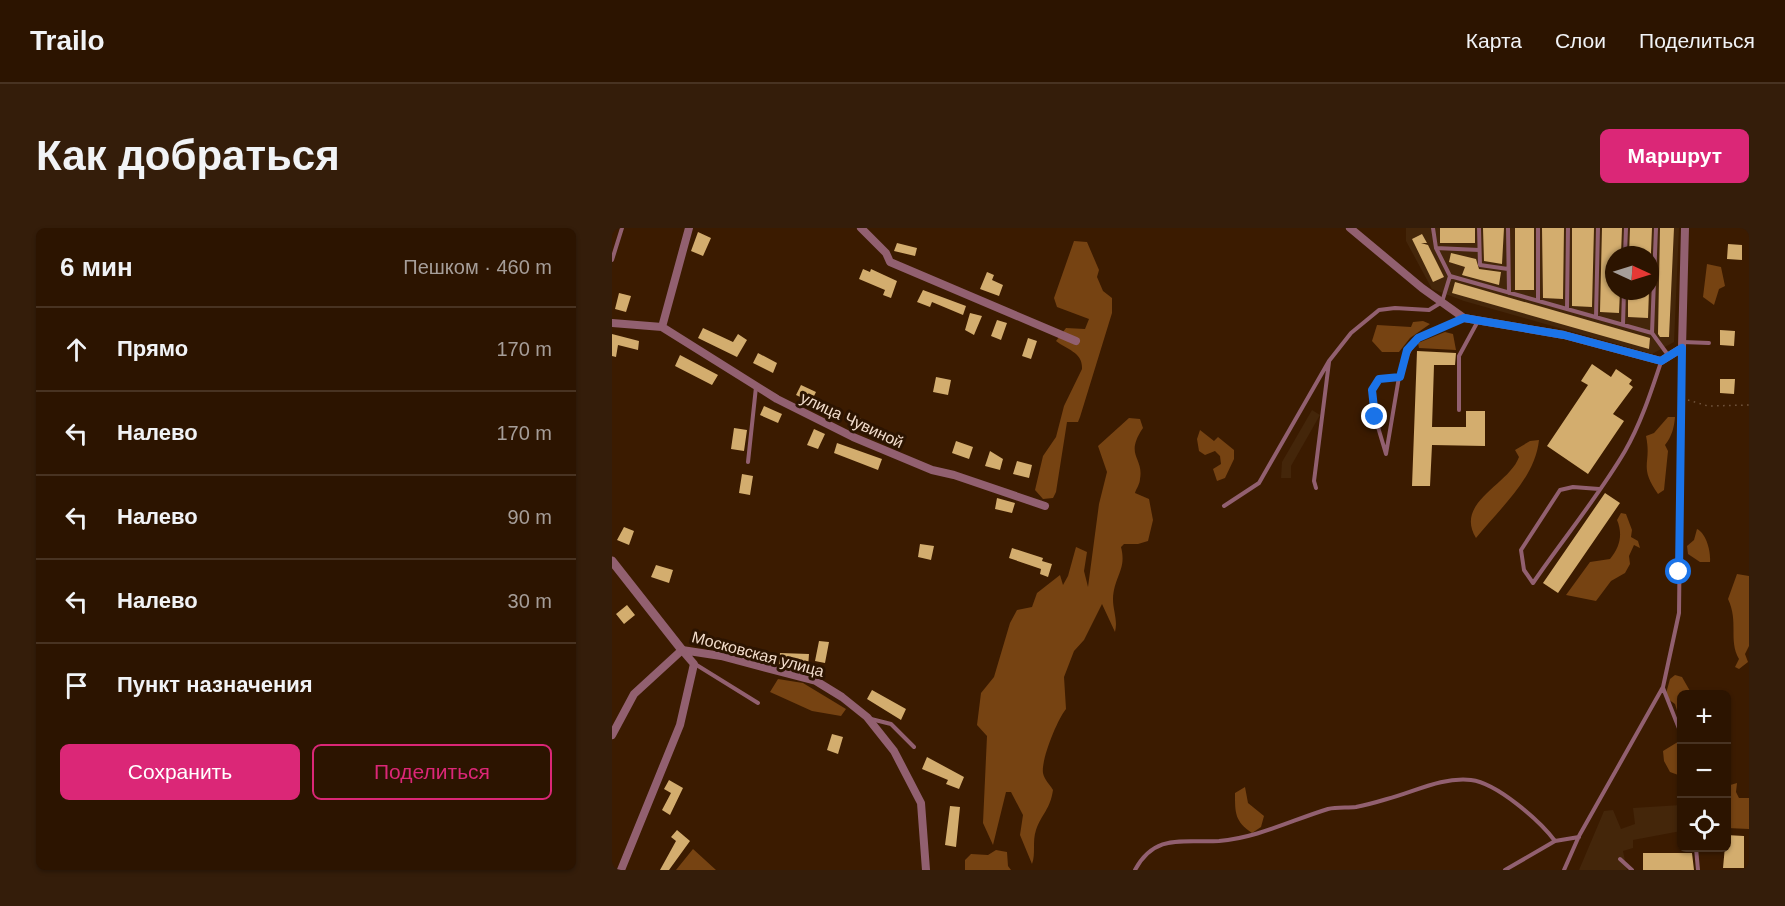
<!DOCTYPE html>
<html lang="ru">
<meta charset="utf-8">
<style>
:root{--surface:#2c1400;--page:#341d0a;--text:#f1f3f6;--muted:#a69e99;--line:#483322;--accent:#db2777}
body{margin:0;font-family:Helvetica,sans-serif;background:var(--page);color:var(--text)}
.controls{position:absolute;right:18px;bottom:18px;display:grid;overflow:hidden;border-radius:9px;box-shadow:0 2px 4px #0004}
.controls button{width:54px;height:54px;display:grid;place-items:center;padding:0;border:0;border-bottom:2px solid var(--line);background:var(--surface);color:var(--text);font:30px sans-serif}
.compass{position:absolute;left:993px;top:18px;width:54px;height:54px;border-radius:50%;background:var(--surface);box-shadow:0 2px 4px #0004;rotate:94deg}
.stop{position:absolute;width:18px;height:18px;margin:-14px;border:4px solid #1a73e8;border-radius:50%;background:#fff}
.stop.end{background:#1a73e8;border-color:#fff;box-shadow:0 2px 6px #0008}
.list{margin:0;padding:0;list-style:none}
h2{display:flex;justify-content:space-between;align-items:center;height:78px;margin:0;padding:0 24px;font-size:26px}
h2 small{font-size:20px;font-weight:400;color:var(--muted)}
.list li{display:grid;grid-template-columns:39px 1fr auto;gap:18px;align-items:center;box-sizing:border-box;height:84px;padding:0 24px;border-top:2px solid var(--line)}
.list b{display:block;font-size:22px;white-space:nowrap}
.list em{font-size:20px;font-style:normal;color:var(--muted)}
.actions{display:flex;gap:12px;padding:18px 24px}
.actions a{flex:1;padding:14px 0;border:2px solid var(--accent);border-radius:9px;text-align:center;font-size:21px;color:var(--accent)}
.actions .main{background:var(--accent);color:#fff}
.icon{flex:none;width:33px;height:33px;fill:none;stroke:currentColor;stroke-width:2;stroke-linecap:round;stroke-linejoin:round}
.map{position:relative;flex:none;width:1137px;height:642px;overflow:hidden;border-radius:9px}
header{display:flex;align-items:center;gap:36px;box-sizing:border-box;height:84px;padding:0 30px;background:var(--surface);border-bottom:2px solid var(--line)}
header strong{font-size:28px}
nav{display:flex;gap:33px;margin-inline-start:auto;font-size:21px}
.intro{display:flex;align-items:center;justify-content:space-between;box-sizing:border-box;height:144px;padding:0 36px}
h1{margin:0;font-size:42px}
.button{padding:15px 27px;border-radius:9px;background:var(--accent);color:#fff;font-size:21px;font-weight:700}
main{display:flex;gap:36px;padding:0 36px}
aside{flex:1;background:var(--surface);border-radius:9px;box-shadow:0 2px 4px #0004}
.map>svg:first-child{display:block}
</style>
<header>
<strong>Trailo</strong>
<nav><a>Карта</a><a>Слои</a><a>Поделиться</a></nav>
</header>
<div class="intro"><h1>Как добраться</h1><a class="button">Маршрут</a></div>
<main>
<aside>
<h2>6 мин<small>Пешком · 460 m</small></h2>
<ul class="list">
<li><svg class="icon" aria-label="ahead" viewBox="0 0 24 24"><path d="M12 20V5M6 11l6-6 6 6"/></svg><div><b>Прямо</b></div><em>170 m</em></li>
<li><svg class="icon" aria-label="left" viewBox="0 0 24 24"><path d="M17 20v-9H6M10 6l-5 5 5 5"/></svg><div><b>Налево</b></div><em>170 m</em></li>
<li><svg class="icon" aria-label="left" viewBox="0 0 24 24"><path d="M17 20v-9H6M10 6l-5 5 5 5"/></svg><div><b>Налево</b></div><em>90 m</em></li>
<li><svg class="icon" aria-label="left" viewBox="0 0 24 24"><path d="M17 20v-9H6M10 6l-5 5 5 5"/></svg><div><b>Налево</b></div><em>30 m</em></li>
<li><svg class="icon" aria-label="arrive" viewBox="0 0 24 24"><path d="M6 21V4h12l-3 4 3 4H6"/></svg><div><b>Пункт назначения</b></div></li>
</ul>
<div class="actions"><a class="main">Сохранить</a><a>Поделиться</a></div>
</aside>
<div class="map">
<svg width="1137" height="642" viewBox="0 0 1137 642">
<rect width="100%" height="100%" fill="#3b1b00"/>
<path fill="#44260a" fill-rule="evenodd" d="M 794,0 L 1067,0 L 1062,114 L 1040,126 L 852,73 L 820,61 L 794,13 ZM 1002,27 L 1038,27 L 1038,63 L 1002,63 Z
M 700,182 L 708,187 L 679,238 L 679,250 L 669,250 L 670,234 Z
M 1069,577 L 1069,603 L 1021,612 L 1021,620 L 1011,623 L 1015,642 L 967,642 L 992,583 L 1001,582 L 1009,601 L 1023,596 L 1021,580 Z"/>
<path fill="#764312" d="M 462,13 L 475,14 L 487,42 L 485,49 L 491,63 L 500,70 L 500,85 L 468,189 L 466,194 L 455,194 L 444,264 L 441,270 L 431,271 L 423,262 L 431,228 L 444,209 L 452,178 L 470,141 C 471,124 455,122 444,113 L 454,100 L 473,101 L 477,91 L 445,79 L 442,70 Z
M 1095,36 L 1109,39 L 1113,58 L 1107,61 L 1102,77 L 1091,69 Z
M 811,93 L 818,96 L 798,110 L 787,124 L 770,124 L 760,113 L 765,97 L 799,99 L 801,94 Z
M 833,104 L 841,106 L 844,122 L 807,120 L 806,115 Z
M 1056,189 L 1063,189 C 1062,200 1060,208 1053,217 L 1056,223 L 1052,262 L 1046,266 C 1026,237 1040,237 1034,208 L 1042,205 Z
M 517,190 L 528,191 L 531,200 C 512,228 532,229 528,251 C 528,256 524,261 523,265 L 537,271 L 541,292 L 536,313 L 526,316 L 512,316 L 509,319 C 515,342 502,348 501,371 C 501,383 506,392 503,404 L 490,376 L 472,412 L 462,423 L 452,449 L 454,481 C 445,492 429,532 431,545 C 432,551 438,557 441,562 C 438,582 430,585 424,602 C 420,614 424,625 420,636 L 408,607 L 411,587 L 399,564 L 394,564 L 381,617 L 371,595 L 375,508 L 365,497 L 369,465 L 382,449 L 398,395 L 405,382 L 420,379 L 425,365 L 448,347 L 451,357 L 456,348 L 464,319 L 475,324 L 472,343 L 476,359 L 487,276 L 495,244 L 486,218 Z
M 588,202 L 602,213 L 606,209 L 622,222 L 622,231 L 613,250 L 605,253 L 601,241 L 609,236 L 608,228 L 603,223 L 593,227 L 587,223 L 585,211 Z
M 927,212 C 923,251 887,281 864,310 C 842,274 897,257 907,229 L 903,222 L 918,213 Z
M 1009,285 L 1014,286 L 1020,302 L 1019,309 L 1026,313 L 1028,320 L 1022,317 L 1017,328 L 1018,336 L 1013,345 L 999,353 L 984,373 L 954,367 L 978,334 L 998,331 C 1008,319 1011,306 1005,292 Z
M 1085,301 C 1094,305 1099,323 1098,334 L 1088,334 L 1076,326 L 1075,318 L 1082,312 Z
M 1125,346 L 1137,348 L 1137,418 L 1133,426 L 1136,434 L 1127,441 L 1123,439 L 1127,431 C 1116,412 1127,394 1116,371 Z
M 1063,447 L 1070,449 L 1078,463 L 1077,466 L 1070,466 L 1069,496 L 1063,476 L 1053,469 L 1058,451 Z
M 166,451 L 191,455 L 234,481 L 229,488 L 200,483 L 158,464 Z
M 1069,512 L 1069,548 L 1058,544 L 1052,533 L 1051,523 Z
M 1125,555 L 1124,564 L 1127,570 L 1137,570 L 1137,601 L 1115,600 L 1115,558 Z
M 633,559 L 636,575 L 652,588 L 649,599 L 640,605 C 623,593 623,586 623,565 Z
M 81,621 L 104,642 L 64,642 Z
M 384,622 L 395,624 L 396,638 L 399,642 L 353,642 L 353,632 L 359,626 L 376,627 Z"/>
<path fill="#d3ad6e" d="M 828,0 L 863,0 L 863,15 L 828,15 Z
M 871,0 L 892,0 L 890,36 L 872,33 Z
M 903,0 L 922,0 L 922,62 L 903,62 Z
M 930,0 L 952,0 L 951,71 L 931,70 Z
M 960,0 L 982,0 L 980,79 L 960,78 Z
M 990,0 L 1010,0 L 1009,27 L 1002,27 L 1002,63 L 1008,63 L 1007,85 L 988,84 Z
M 1018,0 L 1040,0 L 1038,49 L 1038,27 L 1017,27 Z
M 1048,0 L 1062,0 L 1057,109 L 1048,109 L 1046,106 Z
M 86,4 L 99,10 L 91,28 L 79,23 Z
M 810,6 L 815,15 L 809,15 L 816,17 L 832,49 L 821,54 L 800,11 Z
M 285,15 L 305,20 L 303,28 L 282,23 Z
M 1116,16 L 1130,17 L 1130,32 L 1115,31 Z
M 839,25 L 864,31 L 867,41 L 889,44 L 887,57 L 850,47 L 853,39 L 837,34 Z
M 251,41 L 258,44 L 259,41 L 285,53 L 279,70 L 271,67 L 273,62 L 247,51 Z
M 375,44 L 382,47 L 380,52 L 391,57 L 387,68 L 368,61 Z
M 843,54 L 1038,110 L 1037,121 L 840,65 Z
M 311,62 L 354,78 L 351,87 L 320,74 L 318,79 L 305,74 Z
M 1016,63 L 1037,63 L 1036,90 L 1016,89 Z
M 7,65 L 19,68 L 14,84 L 3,81 Z
M 358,85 L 370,88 L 362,107 L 353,102 Z
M 385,92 L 395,95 L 389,112 L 379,108 Z
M 91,100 L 121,114 L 126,106 L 135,112 L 125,129 L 86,110 Z
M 1108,102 L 1123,103 L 1122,118 L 1108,117 Z
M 0,106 L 27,113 L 26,122 L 6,117 L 4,129 L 0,128 Z
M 416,110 L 425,113 L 419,131 L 410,128 Z
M 805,123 L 844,125 L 843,137 L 822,137 L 820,199 L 854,199 L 854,183 L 873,183 L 873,218 L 820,217 L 818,258 L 800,258 Z
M 146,125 L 165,135 L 161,145 L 141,135 Z
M 68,127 L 106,147 L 100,157 L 63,138 Z
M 980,136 L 999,149 L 1004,141 L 1020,152 L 1017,156 L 1021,159 L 1001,186 L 1012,193 L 976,246 L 935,218 L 976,157 L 969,153 Z
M 324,149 L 339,152 L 336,167 L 321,164 Z
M 1108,151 L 1123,151 L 1122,166 L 1108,165 Z
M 189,157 L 204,164 L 199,174 L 184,167 Z
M 152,178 L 170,186 L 166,195 L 148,187 Z
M 239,186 L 261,197 L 257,206 L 235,194 Z
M 122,200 L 135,202 L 132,223 L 119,221 Z
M 202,201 L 213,206 L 206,221 L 195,217 Z
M 344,213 L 361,219 L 357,231 L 340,225 Z
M 225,215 L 270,231 L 266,242 L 222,225 Z
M 378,223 L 391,231 L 388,242 L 373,238 Z
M 405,233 L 420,237 L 417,250 L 401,246 Z
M 130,246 L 141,248 L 138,267 L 127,265 Z
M 993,265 L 1008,275 L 946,365 L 931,355 Z
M 385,270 L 403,275 L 400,285 L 383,281 Z
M 12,299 L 22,303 L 17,317 L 5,312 Z
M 308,316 L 322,318 L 319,332 L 306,329 Z
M 400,320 L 431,330 L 430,333 L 440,336 L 436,349 L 428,346 L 429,341 L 397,330 Z
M 44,337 L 61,342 L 57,355 L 39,349 Z
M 15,377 L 23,387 L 12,396 L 4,386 Z
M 207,413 L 217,414 L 213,435 L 203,433 Z
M 168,425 L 197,426 L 196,440 L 167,436 Z
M 260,462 L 294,481 L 289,492 L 255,471 Z
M 220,506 L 231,509 L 226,526 L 215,522 Z
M 315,529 L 352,549 L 347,561 L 334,556 L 336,552 L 310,541 Z
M 57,552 L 71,560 L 58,587 L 50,582 L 59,565 L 52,561 Z
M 338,578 L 348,579 L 344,619 L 333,617 Z
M 65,602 L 78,613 L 57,642 L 48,642 L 64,613 L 59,609 Z
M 1114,607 L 1132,608 L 1132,640 L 1111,640 Z
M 1031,625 L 1080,625 L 1082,642 L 1031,642 Z"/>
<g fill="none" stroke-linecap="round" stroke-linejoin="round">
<path stroke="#73573f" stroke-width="1.5" stroke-dasharray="1.5 4.5" stroke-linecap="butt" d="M 1076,172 L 1096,178 L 1137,177"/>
<path stroke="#926070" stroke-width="4" d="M 821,0 L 824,20 L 867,22
M 867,0 L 868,37 L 896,41
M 896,0 L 897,65
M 824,20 L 838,48 L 1040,105 L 1044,0
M 1013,27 L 1014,0
M 0,32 L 10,0
M 926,73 L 926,0
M 955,81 L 956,0
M 984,89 L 986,0
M 1011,97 L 1012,63
M 1040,105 L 1056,127
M 1071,114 L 1097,115
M 787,149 L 774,226 L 763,189 L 760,162 L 767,151 L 787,149 C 801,103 810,108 852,90
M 847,182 L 847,128 L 866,93
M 136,234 L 144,159
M 704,260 L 702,253 L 717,134
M 987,261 L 961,259 L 948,262 L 909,322 L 912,342 L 921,355 C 951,311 986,269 1013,223 C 1029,195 1039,164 1049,134
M 612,278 L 647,255 L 717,133 L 739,105 L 767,82 L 783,80 L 817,82 L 830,74 L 838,48
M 83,436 L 146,475
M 1051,460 L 1070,508
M 259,491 L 279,496 L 302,519
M 1084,620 L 1086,642
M 1008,631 L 1020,642
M 523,642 C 543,605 571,615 607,613 C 645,610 680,592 716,581 C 725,579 735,580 744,579 C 754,577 765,574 775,571 C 803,564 828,549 859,552 C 885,555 928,593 943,613
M 893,642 L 943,613 L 967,609
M 952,642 L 967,608 L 1051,459 L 1067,385 L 1070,120"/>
<path stroke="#926070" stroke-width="8" d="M 249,0 L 274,25 L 278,34 L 464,113
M 738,0 L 810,60 L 852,90 L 952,107 L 1049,133 L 1070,120 L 1073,0
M 0,95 L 50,99 L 165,171 L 241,209 L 320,242 L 342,247 L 433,278
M 50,99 L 77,0
M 70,422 L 109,428 L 204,453 L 230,469 L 255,489 L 282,523 L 309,575 L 314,642
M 0,507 L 22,466 L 70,422
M 9,642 L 68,497 L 82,436 L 70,422"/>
<path stroke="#926070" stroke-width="9" d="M 0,333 L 70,422"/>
</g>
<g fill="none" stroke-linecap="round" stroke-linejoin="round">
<path stroke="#1a73e8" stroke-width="8" d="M 763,189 L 760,162 L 767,151 L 788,149 L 795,122 L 806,110 L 852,90 L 952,107 L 1049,133 L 1070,120 L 1067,344"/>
</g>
<g text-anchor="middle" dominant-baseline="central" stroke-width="6" stroke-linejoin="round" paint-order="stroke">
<g font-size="16" fill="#f3decd" stroke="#2c1400">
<text transform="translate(240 192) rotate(25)">улица Чувиной</text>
<text transform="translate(146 426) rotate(15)">Московская улица</text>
</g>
</g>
</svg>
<div class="controls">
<button>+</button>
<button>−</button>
<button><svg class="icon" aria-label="locate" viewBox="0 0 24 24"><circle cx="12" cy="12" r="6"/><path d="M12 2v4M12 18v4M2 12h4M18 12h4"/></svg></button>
</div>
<svg class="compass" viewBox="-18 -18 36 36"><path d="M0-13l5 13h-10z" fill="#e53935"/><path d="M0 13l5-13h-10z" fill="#a69e99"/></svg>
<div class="stop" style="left:1067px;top:344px"></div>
<div class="stop end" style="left:763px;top:189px"></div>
</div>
</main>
